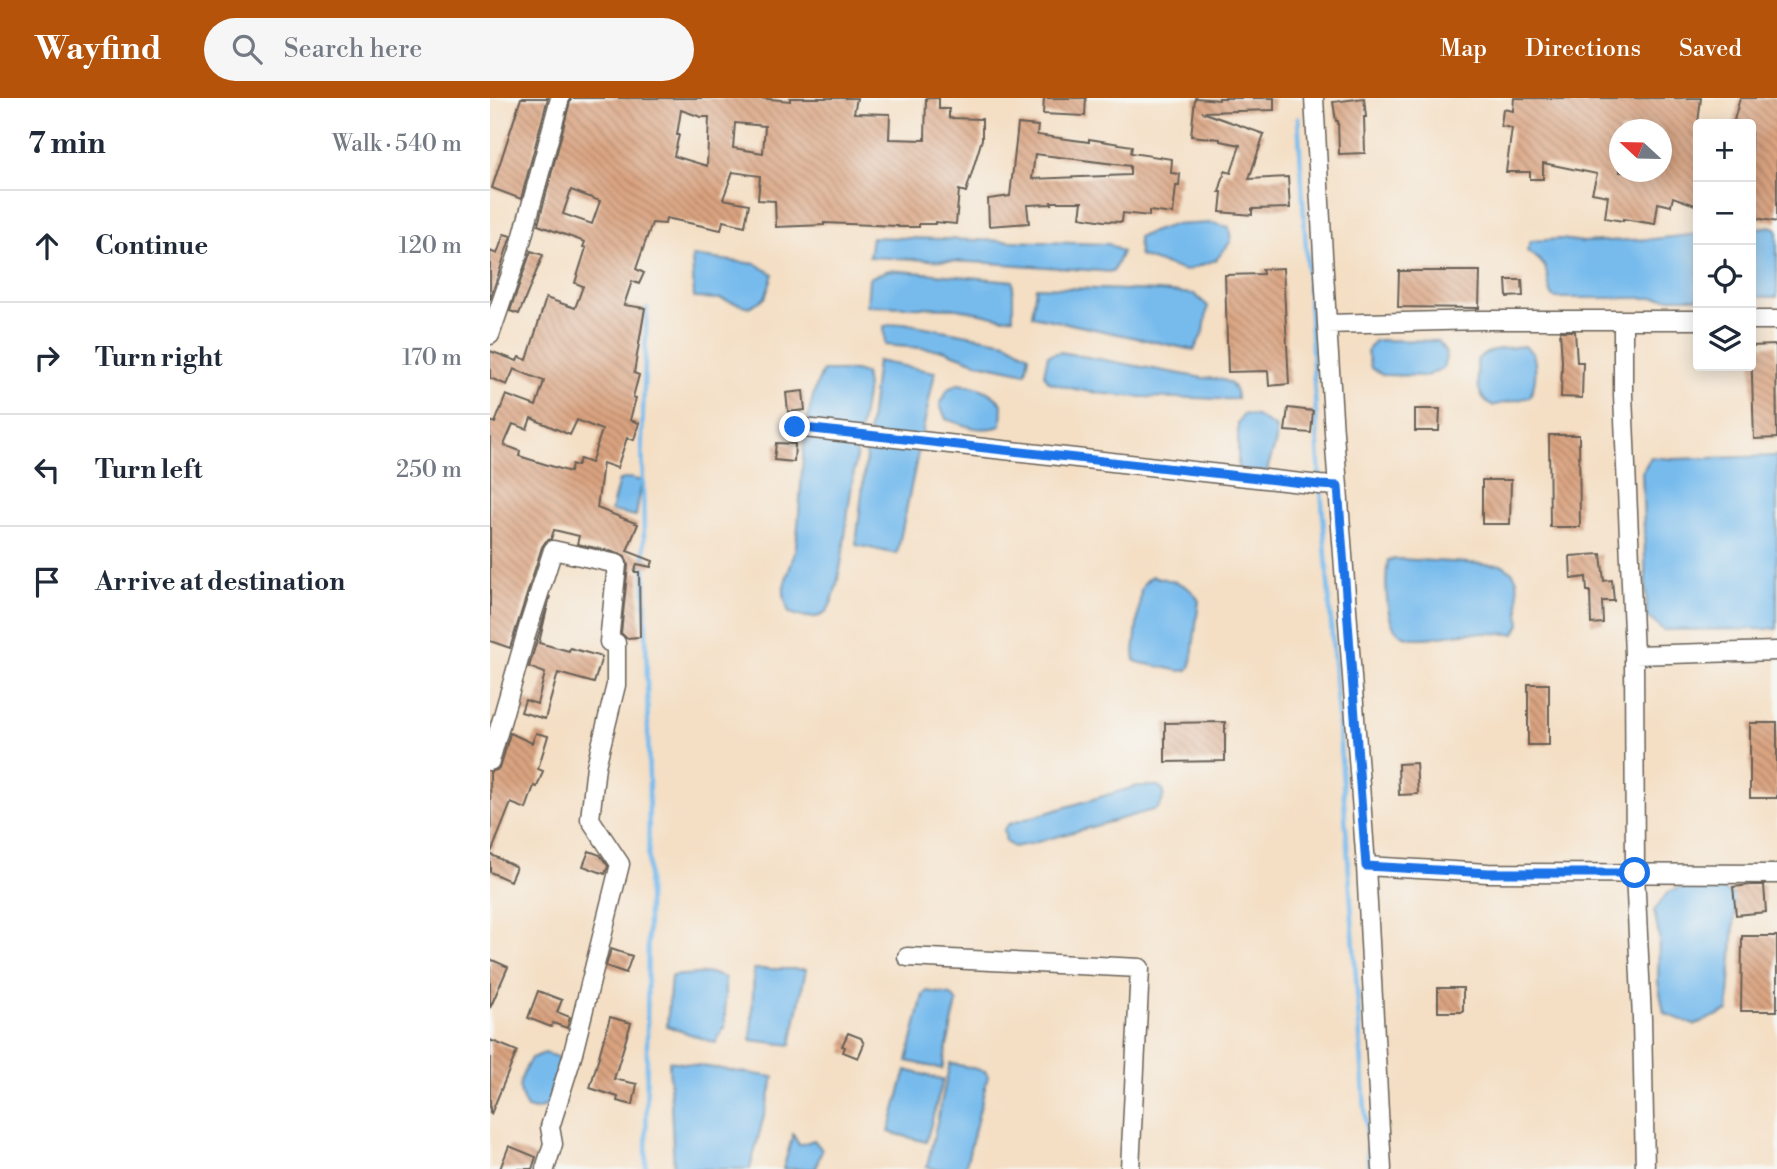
<!DOCTYPE html>
<meta charset="utf-8">
<style>
:root{--surface:#fff;--page:#f6f6f7;--text:#1f2937;--muted:#747a83;--line:#e0e1e3;--accent:#b45309}
body{margin:0;font-family:"Libre Bodoni",serif;background:var(--page);color:var(--text)}
.controls{position:absolute;right:21px;top:21px;display:grid;overflow:hidden;border-radius:7px;box-shadow:0 4px 18px #0003}
.controls button{width:63px;height:63px;display:grid;place-items:center;padding:0;border:0;border-bottom:2px solid var(--line);background:var(--surface);color:var(--text);font:35px sans-serif}
.compass{position:absolute;left:1119px;top:21px;width:63px;height:63px;border-radius:50%;background:var(--surface);box-shadow:0 4px 18px #0003;rotate:292deg}
.stop{position:absolute;width:21px;height:21px;margin:-16px;border:5px solid #1a73e8;border-radius:50%;background:#fff}
.stop.end{background:#1a73e8;border-color:#fff;box-shadow:0 2px 7px #0008}
.list{margin:0;padding:0;list-style:none}
h2{display:flex;justify-content:space-between;align-items:center;height:91px;margin:0;padding:0 28px;font-size:30px}
h2 small{font-size:23px;font-weight:400;color:var(--muted)}
.list li{display:grid;grid-template-columns:46px 1fr auto;gap:21px;align-items:center;box-sizing:border-box;height:112px;padding:0 28px;border-top:2px solid var(--line)}
.list b{display:block;font-size:26px;white-space:nowrap}
.list em{font-size:23px;font-style:normal;color:var(--muted)}
.icon{flex:none;width:38px;height:38px;fill:none;stroke:currentColor;stroke-width:2;stroke-linecap:round;stroke-linejoin:round}
.map{position:relative;flex:none;width:1287px;height:1071px;overflow:hidden}
header{display:flex;align-items:center;gap:42px;box-sizing:border-box;height:98px;padding:0 35px;background:var(--accent);color:#fff}
header strong{font-size:33px}
nav{display:flex;gap:38px;margin-inline-start:auto;font-size:24px}
.search{width:490px;height:63px;background:var(--page);display:flex;align-items:center;gap:18px;box-sizing:border-box;padding:0 24px;border-radius:38px;color:var(--muted);font-size:26px}
main{display:flex}
aside{flex:1;background:var(--surface)}
.map>svg:first-child{display:block}
</style>
<header>
<strong>Wayfind</strong>
<div class="search"><svg class="icon" aria-label="search" viewBox="0 0 24 24"><circle cx="10" cy="10" r="6"/><path d="M15 15l6 6"/></svg>Search here</div>
<nav><a>Map</a><a>Directions</a><a>Saved</a></nav>
</header>
<main>
<aside>
<h2>7 min<small>Walk · 540 m</small></h2>
<ul class="list">
<li><svg class="icon" aria-label="ahead" viewBox="0 0 24 24"><path d="M12 20V5M6 11l6-6 6 6"/></svg><div><b>Continue</b></div><em>120 m</em></li>
<li><svg class="icon" aria-label="right" viewBox="0 0 24 24"><path d="M7 20v-9h11M14 6l5 5-5 5"/></svg><div><b>Turn right</b></div><em>170 m</em></li>
<li><svg class="icon" aria-label="left" viewBox="0 0 24 24"><path d="M17 20v-9H6M10 6l-5 5 5 5"/></svg><div><b>Turn left</b></div><em>250 m</em></li>
<li><svg class="icon" aria-label="arrive" viewBox="0 0 24 24"><path d="M6 21V4h12l-3 4 3 4H6"/></svg><div><b>Arrive at destination</b></div></li>
</ul>
</aside>
<div class="map">
<svg width="1287" height="1071" viewBox="0 0 1287 1071">
<defs>
<pattern id="building-back-hatch" width="6" height="6" patternUnits="userSpaceOnUse" patternTransform="scale(1.75)"><rect width="6" height="6" fill="#daa380"/><path d="M-1 5l2 2M0 0l6 6M5-1l2 2" fill="none" stroke="#b08468"/></pattern>
</defs>
<rect width="100%" height="100%" fill="#f6f6f2"/>
<filter id="ink" filterUnits="userSpaceOnUse"><feTurbulence type="fractalNoise" baseFrequency=".0143" numOctaves="2"/><feDisplacementMap in="SourceGraphic" scale="14" xChannelSelector="R" yChannelSelector="G"/><feConvolveMatrix kernelMatrix="1 2 1 2 8 2 1 2 1" color-interpolation-filters="sRGB"/></filter>
<filter id="wash" filterUnits="userSpaceOnUse"><feTurbulence type="fractalNoise" baseFrequency=".00686" numOctaves="4" result="noise"/><feDisplacementMap in="SourceGraphic" scale="28" xChannelSelector="R" yChannelSelector="G"/><feGaussianBlur stdDeviation="1.57" result="paint"/><feColorMatrix in="noise" values="0 0 0 0 0 0 0 0 0 0 0 0 0 0 0 0 0 1.4 0 .05"/><feComposite in="paint" operator="in"/></filter>
<g filter="url(#wash)">
<rect width="100%" height="100%" fill="#f4dfc5"/>
<path fill="#77bbed" stroke="#4a6c84" stroke-width="2" d="M 722,125 L 739,129 L 741,143 L 726,162 L 695,173 L 649,158 L 648,139 L 682,127 Z
M 1281,128 L 1287,131 L 1287,199 L 1261,199 L 1261,131 Z
M 1208,136 L 1208,200 L 1064,200 C 1056,190 1060,178 1054,168 C 1050,161 1043,157 1037,153 L 1041,143 L 1071,141 L 1093,144 L 1163,141 Z
M 382,139 L 619,146 L 632,154 L 623,174 L 500,165 L 379,159 Z
M 202,158 L 266,166 L 283,176 L 275,200 L 259,209 L 231,201 L 204,200 Z
M 399,172 L 523,183 L 523,219 L 513,220 L 467,210 L 377,208 L 379,180 Z
M 546,189 L 669,193 L 704,196 L 718,208 L 714,233 L 704,252 L 542,218 Z
M 414,225 L 516,244 L 539,257 L 536,275 L 488,265 L 453,252 L 395,247 L 394,228 Z
M 890,242 L 948,243 C 957,254 958,255 953,270 L 936,278 L 893,277 L 881,270 L 877,254 L 884,243 Z
M 1034,248 L 1043,255 C 1047,270 1046,285 1040,299 L 1002,308 C 985,299 988,280 987,262 C 999,249 1018,250 1034,248 Z
M 570,254 L 713,280 C 728,280 747,281 747,301 C 732,302 718,300 704,300 C 656,300 604,299 559,284 L 554,276 L 558,257 Z
M 387,263 L 445,274 L 407,456 L 366,447 Z
M 333,273 L 365,273 L 375,276 L 377,289 C 371,328 365,367 359,406 C 356,428 350,500 335,515 C 326,523 310,518 299,515 C 296,507 293,498 294,489 C 297,475 304,462 306,447 C 313,396 309,318 333,273 Z
M 468,286 C 487,288 500,292 512,306 L 511,328 C 491,335 475,328 456,321 L 450,307 L 458,291 Z
M 754,316 L 766,318 L 785,329 C 790,344 779,359 777,374 L 748,372 L 748,325 Z
M 1287,358 L 1287,531 L 1173,532 L 1157,518 L 1152,374 L 1161,359 L 1183,361 Z
M 140,380 L 152,383 L 146,418 L 121,413 L 129,382 Z
M 909,461 L 1013,467 L 1023,475 L 1027,482 L 1030,526 L 1025,536 C 1008,536 991,534 975,535 C 958,536 942,541 926,540 C 918,540 911,538 906,532 C 895,519 895,479 898,462 Z
M 662,478 C 683,484 698,483 709,503 L 701,567 L 698,572 L 691,573 L 651,565 L 645,563 L 644,553 L 651,492 L 654,485 Z
M 647,688 L 669,688 L 674,694 L 672,704 L 667,711 L 540,746 L 523,749 L 516,744 L 514,731 L 519,726 Z
M 1211,782 L 1246,798 L 1238,913 L 1204,927 L 1174,915 L 1168,884 L 1169,838 L 1164,813 L 1178,794 Z
M 264,871 L 316,871 L 301,947 L 261,942 Z
M 220,875 L 235,880 L 235,928 L 225,945 L 177,928 L 181,878 Z
M 437,893 L 461,897 L 467,904 L 452,971 L 417,963 L 433,897 Z
M 55,955 L 68,959 L 71,976 L 62,999 L 55,1009 L 45,1012 L 37,1010 C 24,988 30,981 41,960 Z
M 179,963 L 284,979 L 260,1071 L 184,1071 Z
M 460,965 L 495,973 L 498,978 L 475,1071 L 447,1071 L 437,1069 Z
M 416,972 L 453,982 L 436,1044 L 399,1034 Z
M 303,1036 L 309,1047 L 324,1042 L 332,1052 L 326,1069 L 327,1071 L 293,1071 Z"/>
<g fill="none" stroke-linecap="round" stroke-linejoin="round">
<path stroke="#77bbed" stroke-width="4.5" d="M 808,20 L 830,382
M 831,391 L 853,686 L 879,1071
M 156,1071 L 159,682 L 152,340 L 157,210"/>
</g>
<g id="blocks">
<path fill="url(#building-back-hatch)" fill-rule="evenodd" d="M 31,0 L 58,0 L 31,101 L 2,90 Z
M 81,0 L 269,0 L 300,3 L 300,0 L 367,0 L 364,15 L 400,16 L 399,41 L 435,42 L 436,0 L 449,0 L 449,11 L 459,11 L 459,20 L 492,21 L 492,41 L 476,94 L 469,92 L 466,126 L 445,124 L 445,126 L 429,126 L 429,129 L 408,129 L 408,128 L 334,125 L 334,127 L 286,129 L 285,103 L 268,102 L 270,78 L 243,74 L 233,101 L 259,106 L 255,128 L 233,123 L 231,132 L 176,120 L 175,126 L 162,125 L 146,171 L 154,175 L 149,186 L 142,183 L 134,207 L 155,210 L 144,275 L 149,277 L 143,299 L 146,300 L 140,322 L 149,325 L 144,342 L 137,340 L 127,370 L 113,365 L 107,410 L 148,426 L 137,453 L 163,463 L 161,469 L 147,466 L 144,474 L 149,474 L 150,539 L 136,540 L 131,535 L 138,467 L 135,458 L 129,455 L 87,446 L 89,438 L 64,432 L 61,441 L 56,443 L 52,449 L 20,550 L 0,543 L 0,323 L 5,325 L 16,297 L 46,308 L 54,283 L 24,271 L 17,287 L 0,280 L 0,253 L 27,263 L 29,259 L 37,262 L 56,200 L 85,210 L 93,188 L 85,185 L 96,150 L 93,149 L 95,144 L 48,127 ZM 191,12 L 211,19 L 219,19 L 217,68 L 184,58 L 189,37 L 187,37 ZM 245,25 L 275,28 L 273,55 L 243,50 ZM 81,92 L 110,103 L 102,126 L 73,116 ZM 41,320 L 80,337 L 87,322 L 112,332 L 101,365 L 90,361 L 87,368 L 82,366 L 80,374 L 29,358 L 30,353 L 14,347 L 23,326 L 37,331 Z
M 554,0 L 596,0 L 595,18 L 553,16 Z
M 705,0 L 729,2 L 729,0 L 784,0 L 784,12 L 712,14 L 774,36 L 759,81 L 798,79 L 800,110 L 762,111 L 762,117 L 730,114 L 732,94 L 729,94 L 735,73 L 741,75 L 750,47 L 730,43 L 730,41 L 701,38 Z
M 874,0 L 876,19 L 874,19 L 875,55 L 849,56 L 848,23 L 846,23 L 843,4 Z
M 1024,0 L 1211,0 L 1207,33 L 1208,108 L 1183,99 L 1181,108 L 1168,105 L 1165,126 L 1133,121 L 1133,123 L 1115,120 L 1118,98 L 1102,95 L 1107,76 L 1053,65 L 1053,81 L 1040,81 L 1040,74 L 1016,74 L 1022,30 L 1011,28 L 1013,11 L 1023,13 ZM 1130,32 L 1172,32 L 1172,74 L 1130,74 Z
M 1250,0 L 1287,0 L 1287,124 L 1261,119 L 1261,26 L 1243,26 Z
M 528,26 L 548,28 L 547,37 L 599,44 L 599,41 L 642,48 L 641,55 L 682,61 L 681,75 L 690,76 L 689,88 L 686,88 L 683,116 L 659,113 L 659,118 L 633,115 L 632,124 L 614,123 L 590,119 L 592,104 L 561,104 L 562,106 L 537,107 L 539,125 L 499,128 L 498,101 L 520,98 ZM 545,56 L 640,68 L 640,77 L 542,81 Z
M 14,136 L 21,138 L 0,202 L 0,153 L 7,156 Z
M 41,153 L 53,157 L 29,216 L 20,213 Z
M 793,170 L 799,286 L 779,288 L 778,273 L 738,274 L 735,177 L 773,176 L 772,171 Z
M 909,173 L 990,173 L 989,210 L 908,209 Z
M 1016,182 L 1032,182 L 1033,198 L 1017,199 Z
M 1070,233 L 1085,233 L 1087,264 L 1093,264 L 1092,300 L 1071,299 L 1072,263 Z
M 1286,247 L 1287,340 L 1264,341 L 1261,248 Z
M 313,293 L 315,312 L 298,314 L 296,295 Z
M 798,310 L 823,313 L 821,335 L 795,333 Z
M 925,311 L 950,311 L 949,333 L 925,333 Z
M 1059,337 L 1089,337 L 1090,429 L 1060,429 Z
M 286,345 L 305,346 L 304,364 L 284,362 Z
M 992,382 L 1021,382 L 1020,426 L 992,426 Z
M 1111,456 L 1114,483 L 1122,482 L 1124,503 L 1112,503 L 1113,525 L 1101,526 L 1100,493 L 1097,493 L 1096,479 L 1081,481 L 1080,458 Z
M 60,498 L 49,545 L 79,553 L 80,550 L 112,559 L 104,585 L 68,575 L 55,621 L 31,614 L 35,602 L 47,606 L 55,575 L 39,569 Z
M 1038,586 L 1059,586 L 1059,647 L 1038,647 Z
M 735,624 L 735,663 L 675,664 L 675,625 Z
M 1260,625 L 1287,625 L 1287,700 L 1260,700 Z
M 20,635 L 42,645 L 46,635 L 58,638 L 48,671 L 53,673 L 47,689 L 44,688 L 36,711 L 21,705 L 1,755 L 0,674 L 7,672 L 11,667 Z
M 926,665 L 928,696 L 909,697 L 908,666 Z
M 99,753 L 110,757 L 118,768 L 115,776 L 93,768 Z
M 0,756 L 26,769 L 20,783 L 0,774 Z
M 1261,787 L 1274,787 L 1276,814 L 1246,817 L 1243,789 Z
M 1252,838 L 1287,838 L 1287,913 L 1251,913 Z
M 121,851 L 142,858 L 136,875 L 116,868 Z
M 0,861 L 18,869 L 0,910 Z
M 948,890 L 973,890 L 973,914 L 948,914 Z
M 48,893 L 72,902 L 67,914 L 80,919 L 77,930 L 63,925 L 61,929 L 38,920 Z
M 120,919 L 141,925 L 124,981 L 147,986 L 143,1007 L 127,1003 L 128,999 L 100,990 Z
M 358,935 L 371,940 L 374,946 L 368,960 L 353,954 L 355,949 L 352,948 Z
M 0,942 L 27,953 L 1,1016 L 0,1015 Z
M 19,1048 L 46,1059 L 42,1071 L 10,1071 Z"/>
</g>
</g>
<g filter="url(#ink)">
<use href="#blocks" fill-opacity="0" stroke="#686057" stroke-width="2"/>
<g fill="none" stroke-linecap="round" stroke-linejoin="round">
<g stroke="#686057" stroke-width="21">
<path id="minor" d="M 824,0 L 837,226
M 1133,222 L 1133,297 L 1144,557 L 1145,775 L 1152,921 L 1155,1071
M 1261,222 L 1287,222
M 0,237 L 28,156 L 70,0
M 305,329 L 830,387 L 848,388
M 1144,557 L 1287,553
M 0,663 L 38,530 L 63,452 L 127,466 L 119,544 L 126,545 L 126,587 L 106,668 L 100,721 L 130,766 L 82,959 L 60,1029 L 63,1046 L 55,1071
M 876,768 L 998,775 L 1287,776
M 417,859 L 650,870 L 640,1071
M 892,1071 L 876,768 L 844,335 L 837,226 L 990,222 L 1208,222"/>
</g>
<use href="#minor" stroke="#fff" stroke-width="18"/>
</g>
</g>
<g fill="none" stroke-linecap="round" stroke-linejoin="round" filter="url(#ink)">
<path stroke="#1a73e8" stroke-width="9" d="M 305,329 L 830,387 L 848,388 L 876,768 L 999,775 L 1145,775"/>
</g>
</svg>
<div class="controls">
<button>+</button>
<button>−</button>
<button><svg class="icon" aria-label="locate" viewBox="0 0 24 24"><circle cx="12" cy="12" r="6"/><path d="M12 2v4M12 18v4M2 12h4M18 12h4"/></svg></button>
<button><svg class="icon" aria-label="layers" viewBox="0 0 24 24"><path d="M12 4l9 5-9 5-9-5zM3 14l9 5 9-5"/></svg></button>
</div>
<svg class="compass" viewBox="-18 -18 36 36"><path d="M0-13l5 13h-10z" fill="#e53935"/><path d="M0 13l5-13h-10z" fill="#747a83"/></svg>
<div class="stop" style="left:1145px;top:775px"></div>
<div class="stop end" style="left:305px;top:329px"></div>
</div>
</main>
